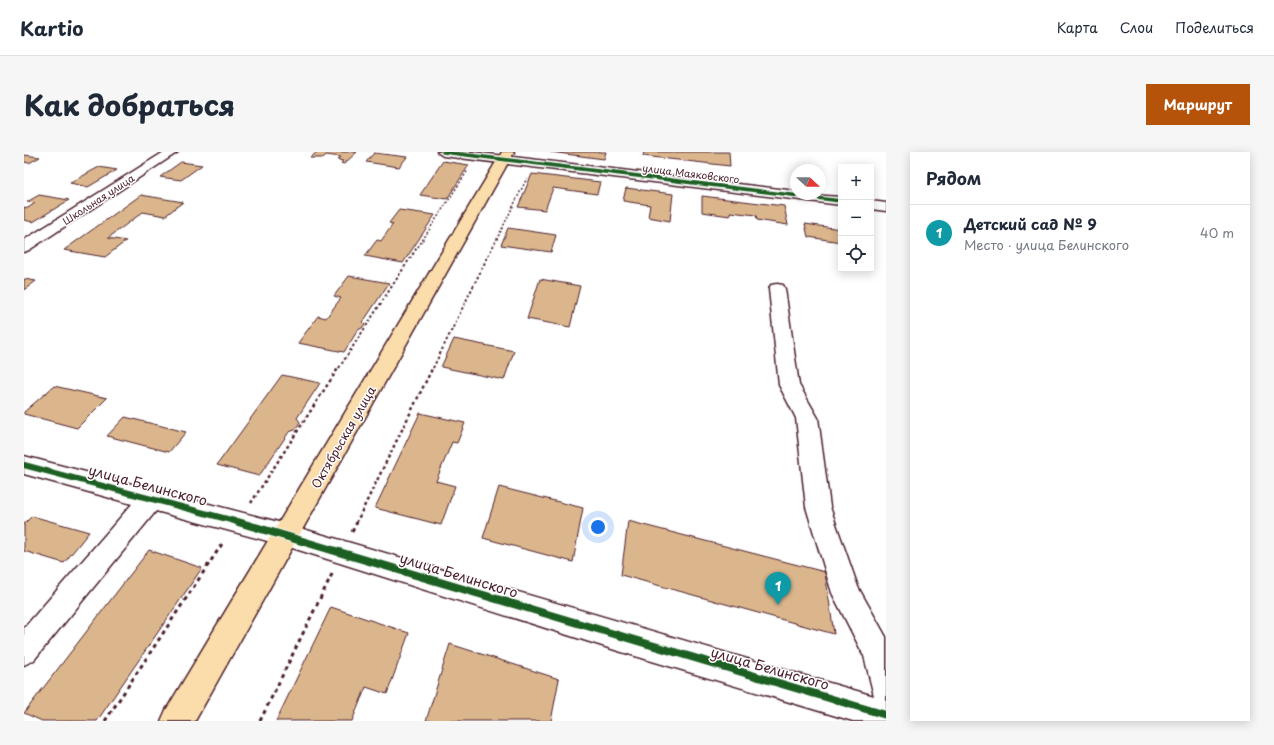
<!DOCTYPE html>
<html lang="ru">
<meta charset="utf-8">
<style>
:root{--surface:#fff;--page:#f6f6f7;--text:#1f2937;--muted:#747a83;--line:#e0e1e3;--accent:#b45309}
body{margin:0;font-family:"Playpen Sans",sans-serif;background:var(--page);color:var(--text)}
.controls{position:absolute;right:12px;top:12px;display:grid;overflow:hidden;border-radius:0px;box-shadow:0 2px 10px #0003}
.controls button{width:36px;height:36px;display:grid;place-items:center;padding:0;border:0;border-bottom:1px solid var(--line);background:var(--surface);color:var(--text);font:20px sans-serif}
.compass{position:absolute;left:766px;top:12px;width:36px;height:36px;border-radius:50%;background:var(--surface);box-shadow:0 2px 10px #0003;rotate:112deg}
.you{position:absolute;left:574px;top:375px;width:14px;height:14px;margin:-10px;border:3px solid #fff;border-radius:50%;background:#1a73e8;box-shadow:0 0 0 6px #1a73e833}
.badge{display:grid;place-items:center;width:26px;height:26px;border-radius:50%;background:var(--accent);color:#fff;font-size:13px;font-weight:700}
.pin{position:absolute;translate:-50% -33px;filter:drop-shadow(0 1px 2px #0008)}
.pin::after{content:'';position:absolute;top:21px;width:14px;height:12px;background:inherit;clip-path:polygon(0 0,100% 0,50% 100%)}
.list{margin:0;padding:0;list-style:none}
h2{display:flex;justify-content:space-between;align-items:center;height:52px;margin:0;padding:0 16px;font-size:17px}
h2 small{font-size:13px;font-weight:400;color:var(--muted)}
.list li{display:grid;grid-template-columns:26px 1fr auto;gap:12px;align-items:center;box-sizing:border-box;height:56px;padding:0 16px;border-top:1px solid var(--line)}
.list b{display:block;font-size:15px;white-space:nowrap}
.list p{margin:0;font-size:13px;white-space:nowrap;color:var(--muted)}
.list em{font-size:13px;font-style:normal;color:var(--muted)}
.icon{flex:none;width:22px;height:22px;fill:none;stroke:currentColor;stroke-width:2;stroke-linecap:round;stroke-linejoin:round}
.map{position:relative;flex:none;width:862px;height:569px;overflow:hidden;border-radius:0px}
header{display:flex;align-items:center;gap:24px;box-sizing:border-box;height:56px;padding:0 20px;background:var(--surface);border-bottom:1px solid var(--line)}
header strong{font-size:19px}
nav{display:flex;gap:22px;margin-inline-start:auto;font-size:14px}
.intro{display:flex;align-items:center;justify-content:space-between;box-sizing:border-box;height:96px;padding:0 24px}
h1{margin:0;font-size:28px}
.button{padding:10px 18px;border-radius:0px;background:var(--accent);color:#fff;font-size:14px;font-weight:700}
main{display:flex;gap:24px;padding:0 24px}
aside{flex:1;background:var(--surface);border-radius:0px;box-shadow:0 2px 10px #0003}
.map>svg:first-child{display:block}
</style>
<header>
<strong>Kartio</strong>
<nav><a>Карта</a><a>Слои</a><a>Поделиться</a></nav>
</header>
<div class="intro"><h1>Как добраться</h1><a class="button">Маршрут</a></div>
<main>
<div class="map">
<svg width="862" height="569" viewBox="0 0 862 569">
<rect width="100%" height="100%" fill="#fff"/>
<filter id="ink" filterUnits="userSpaceOnUse"><feTurbulence type="fractalNoise" baseFrequency=".025" numOctaves="2"/><feDisplacementMap in="SourceGraphic" scale="8" xChannelSelector="R" yChannelSelector="G"/><feConvolveMatrix kernelMatrix="1 2 1 2 8 2 1 2 1" color-interpolation-filters="sRGB"/></filter>
<g filter="url(#ink)">
<path fill="#dbb68d" stroke="#4a1f2b" d="M 293,0 L 333,0 L 320,12 L 317,11 L 319,9 L 314,8 L 317,5 L 302,3 L 299,6 L 286,6 Z
M 526,0 L 582,0 L 580,7 Z
M 620,0 L 705,0 L 706,14 L 619,4 Z
M 350,1 L 383,5 L 375,15 L 342,10 Z
M 0,3 L 16,5 L 5,11 L 0,10 Z
M 419,9 L 445,13 L 423,47 L 396,43 Z
M 157,10 L 178,13 L 157,28 L 136,25 Z
M 75,15 L 93,18 L 64,35 L 46,31 Z
M 508,22 L 576,30 L 573,42 L 529,36 L 521,58 L 494,55 Z
M 602,36 L 649,42 L 646,69 L 624,65 L 626,53 L 599,49 Z
M 15,43 L 45,48 L 9,70 L 0,68 L 0,55 L 4,56 L 11,51 L 3,50 Z
M 117,43 L 159,50 L 141,64 L 119,60 L 84,86 L 102,89 L 81,105 L 40,98 Z
M 678,44 L 760,54 L 764,73 L 733,68 L 732,63 L 706,60 L 706,64 L 678,60 Z
M 375,58 L 411,63 L 379,111 L 341,104 L 353,88 L 357,89 L 369,72 L 365,71 Z
M 781,72 L 817,77 L 817,90 L 784,85 Z
M 484,76 L 532,83 L 527,100 L 477,93 Z
M 325,124 L 365,131 L 339,170 L 341,172 L 338,176 L 334,178 L 320,200 L 274,191 L 294,164 L 302,166 L 317,146 L 310,144 Z
M 0,127 L 12,129 L 0,138 Z
M 516,127 L 556,134 L 546,175 L 503,167 Z
M 430,187 L 490,199 L 480,228 L 417,215 Z
M 258,223 L 296,231 L 273,266 L 276,270 L 271,278 L 265,280 L 235,324 L 193,313 Z
M 30,234 L 83,246 L 53,276 L 0,262 L 0,260 Z
M 396,261 L 441,271 L 433,291 L 428,290 L 412,329 L 431,334 L 417,373 L 351,356 Z
M 101,265 L 162,280 L 145,300 L 83,284 Z
M 475,335 L 559,356 L 549,410 L 459,386 Z
M 8,364 L 65,380 L 40,411 L 0,399 L 0,372 Z
M 604,369 L 801,420 L 810,482 L 597,423 Z
M 125,398 L 178,416 L 73,569 L 18,569 L 0,561 Z
M 307,455 L 385,481 L 363,542 L 342,535 L 328,569 L 252,569 Z
M 426,492 L 535,527 L 527,569 L 402,569 Z"/>
<g fill="none" stroke-linecap="round" stroke-linejoin="round">
<g stroke="#4a1f2b" stroke-width="3">
<path id="minor" d="M 140,0 L 154,0 L 5,98 L 0,100 L 0,88 Z
M 413,0 L 448,0 L 772,39 L 772,42 L 817,45 L 817,53 L 419,4 Z
M 847,49 L 862,51 L 862,59 L 847,57 Z
M 753,132 L 759,133 L 761,137 L 775,233 L 794,266 L 806,355 L 834,435 L 862,485 L 862,569 L 829,569 L 591,498 L 262,394 L 132,359 L 10,508 L 0,513 L 0,476 L 108,352 L 0,322 L 0,304 L 262,372 L 850,544 L 840,504 L 808,441 L 782,355 L 772,266 L 755,233 L 745,137 L 747,133 Z"/>
</g>
<g stroke="#4a1f2b" stroke-width="3">
<path id="major" d="M 478,0 L 490,0 L 171,569 L 137,569 L 142,558 Z"/>
</g>
<path stroke="#4a1f2b" stroke-width="1.5" stroke-dasharray="2 2" stroke-linecap="butt" d="M 394,95 L 444,18
M 469,95 L 503,26"/>
<path stroke="#4a1f2b" stroke-width="2" stroke-dasharray="2.5 2.5" stroke-linecap="butt" d="M 315,216 L 394,94
M 409,216 L 469,94"/>
<path stroke="#4a1f2b" stroke-width="2.5" stroke-dasharray="3 3" stroke-linecap="butt" d="M 227,351 L 315,215
M 332,371 L 409,215"/>
<path stroke="#4a1f2b" stroke-width="3" stroke-dasharray="4 4" stroke-linecap="butt" d="M 328,380 L 333,370
M 81,569 L 200,389
M 236,569 L 309,420"/>
<use href="#minor" fill="#fff" fill-rule="evenodd"/>
<use href="#major" fill="#fbddab" fill-rule="evenodd"/>
<g stroke="#fff" stroke-width="5">
<path id="cycleway-far2" d="M 419,0 L 817,49"/>
</g>
<g stroke="#fff" stroke-width="8">
<path id="cycleway-far1" d="M 0,313 L 218,371"/>
</g>
<g stroke="#fff" stroke-width="10">
<path id="cycleway" d="M 214,370 L 862,563"/>
</g>
<use href="#cycleway-far2" stroke="#1b5e20" stroke-width="3.5"/>
<use href="#cycleway-far1" stroke="#1b5e20" stroke-width="6"/>
<use href="#cycleway" stroke="#1b5e20" stroke-width="8"/>
</g>
</g>
<g text-anchor="middle" dominant-baseline="central" stroke-width="3" stroke-linejoin="round" paint-order="stroke">
<g font-size="10" fill="#4a1f2b" stroke="#fff">
<text transform="translate(667 21) rotate(7)">улица Маяковского</text>
<text transform="translate(74 47) rotate(-33)">Школьная улица</text>
</g>
<g font-size="12" fill="#4a1f2b" stroke="#fff">
<text transform="translate(319 285) rotate(-60)">Октябрьская улица</text>
</g>
<g font-size="14" fill="#4a1f2b" stroke="#fff">
<text transform="translate(124 333) rotate(15)">улица Белинского</text>
<text transform="translate(435 423) rotate(17)">улица Белинского</text>
<text transform="translate(746 516) rotate(16)">улица Белинского</text>
</g>
</g>
</svg>
<div class="controls">
<button>+</button>
<button>−</button>
<button><svg class="icon" aria-label="locate" viewBox="0 0 24 24"><circle cx="12" cy="12" r="6"/><path d="M12 2v4M12 18v4M2 12h4M18 12h4"/></svg></button>
</div>
<svg class="compass" viewBox="-18 -18 36 36"><path d="M0-13l5 13h-10z" fill="#e53935"/><path d="M0 13l5-13h-10z" fill="#747a83"/></svg>
<div class="you"></div>
<div class="pin badge" style="left:754px;top:453px;background:#0f9aa8">1</div>
</div>
<aside>
<h2>Рядом<small></small></h2>
<ul class="list">
<li><span class="badge" style="background:#0f9aa8">1</span><div><b>Детский сад № 9</b><p>Место · улица Белинского</p></div><em>40 m</em></li>
</ul>
</aside>
</main>
